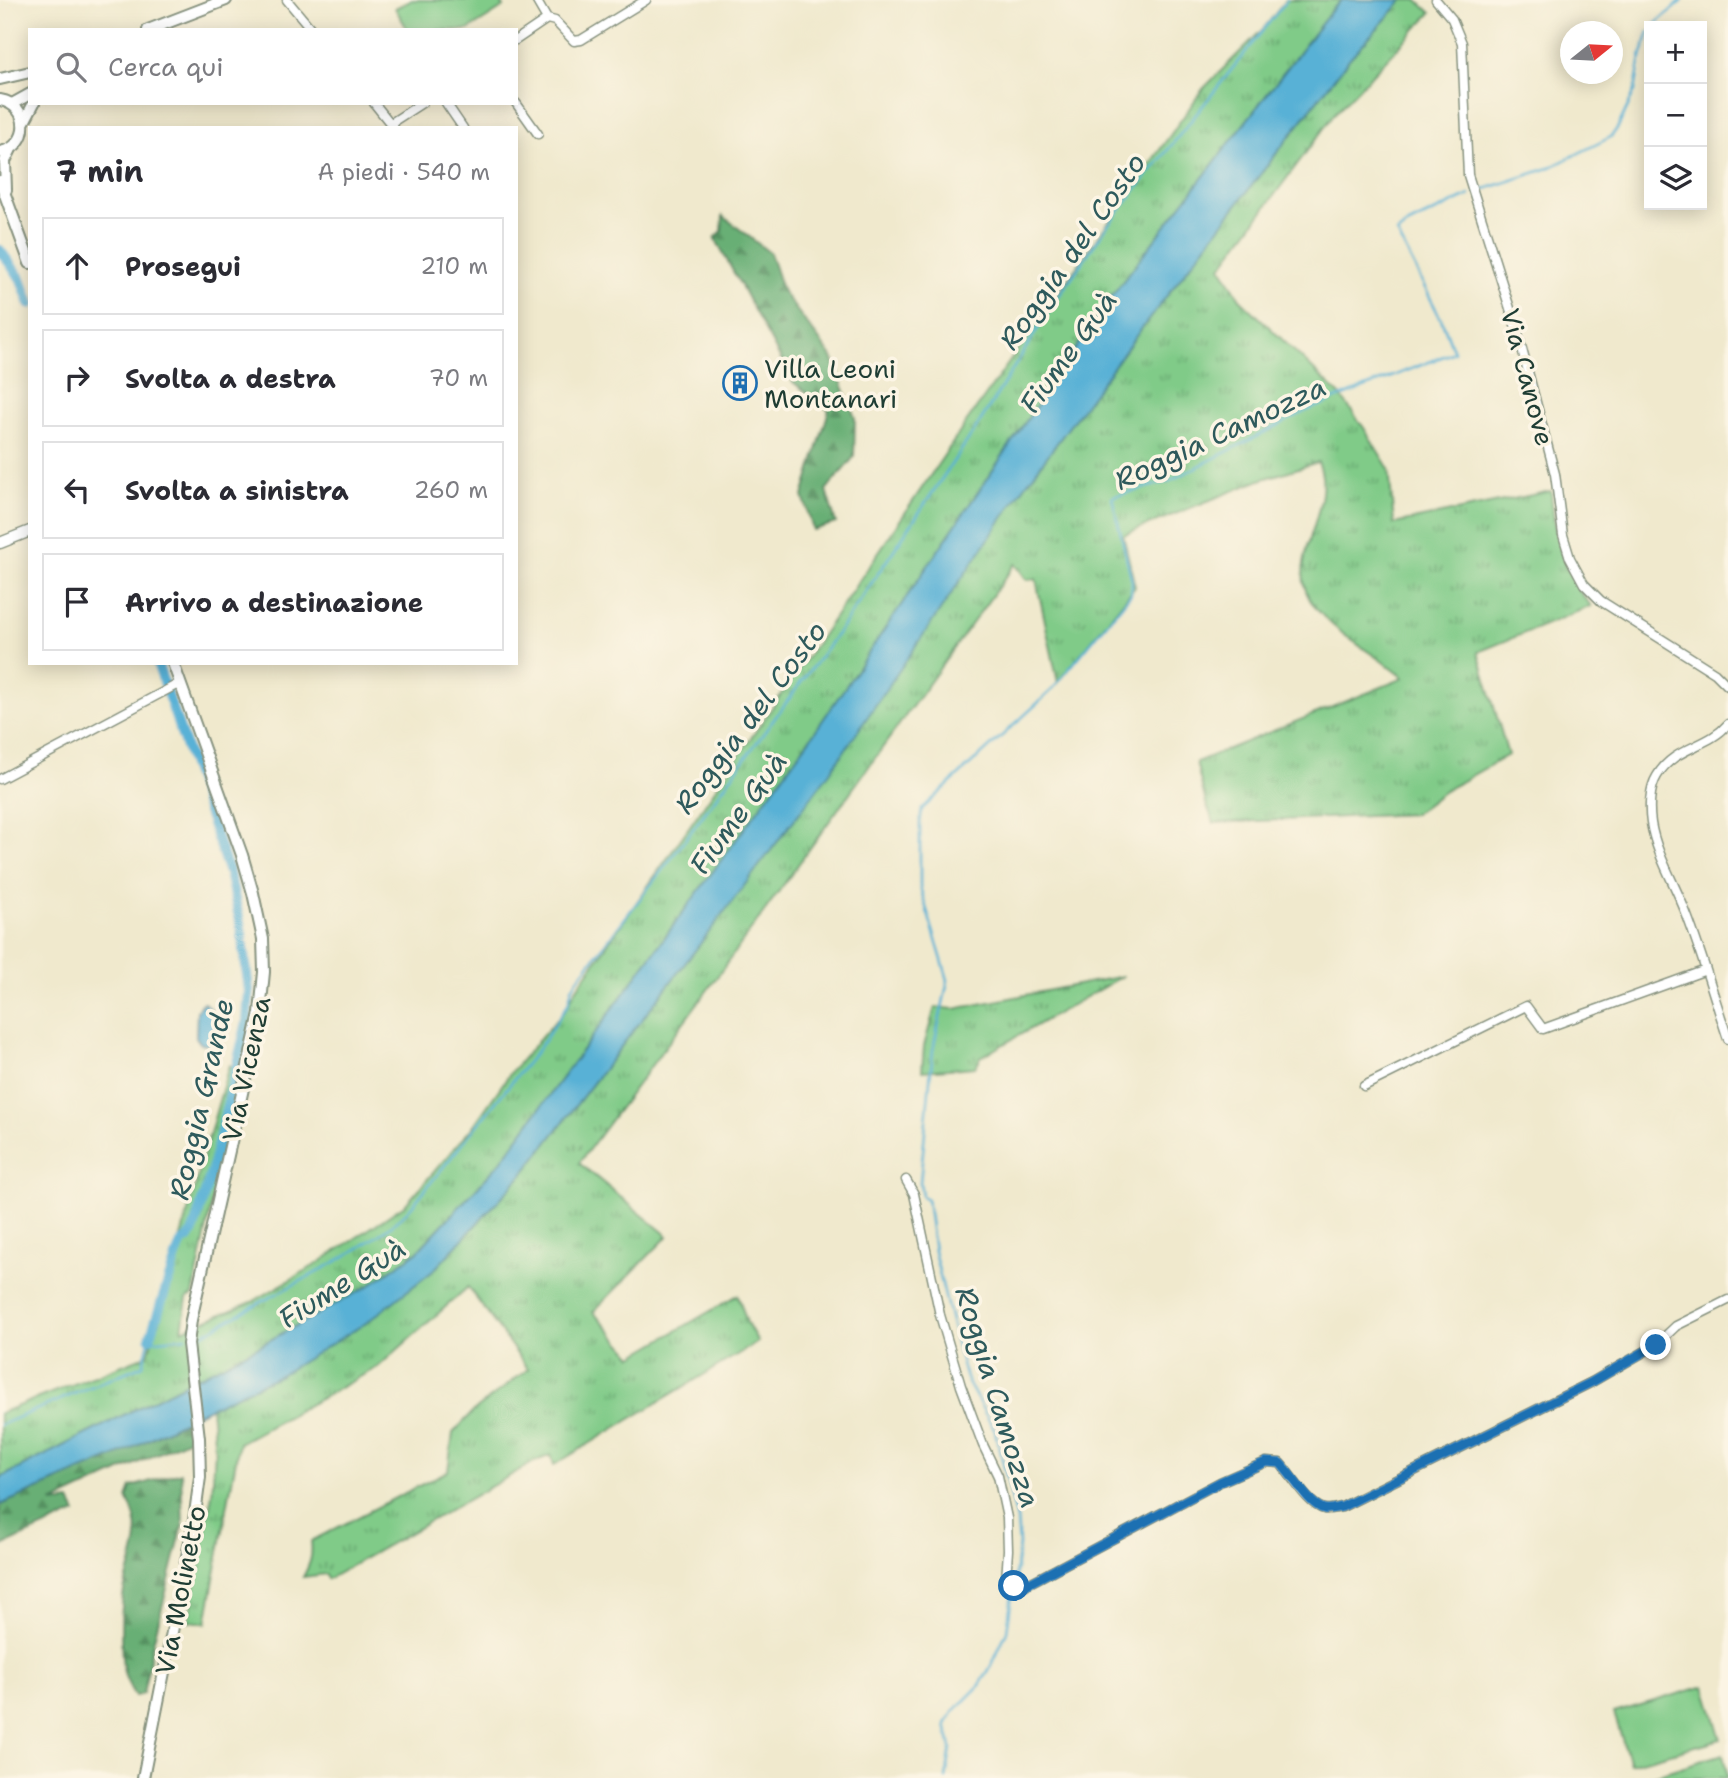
<!DOCTYPE html>
<html lang="it">
<meta charset="utf-8">
<style>
:root{--surface:#fff;--page:#f7f7f7;--text:#2b2b33;--muted:#7c7c81;--line:#e1e1e2}
body{margin:0;font-family:"Shantell Sans",sans-serif;background:var(--page);color:var(--text)}
.controls{position:absolute;right:21px;top:21px;display:grid;overflow:hidden;border-radius:0px;box-shadow:0 4px 18px #0003}
.controls button{width:63px;height:63px;display:grid;place-items:center;padding:0;border:0;border-bottom:2px solid var(--line);background:var(--surface);color:var(--text);font:35px sans-serif}
.compass{position:absolute;left:1560px;top:21px;width:63px;height:63px;border-radius:50%;background:var(--surface);box-shadow:0 4px 18px #0003;rotate:72deg}
.stop{position:absolute;width:21px;height:21px;margin:-16px;border:5px solid #1f6fb2;border-radius:50%;background:#fff}
.stop.end{background:#1f6fb2;border-color:#fff;box-shadow:0 2px 7px #0008}
.list{margin:0;padding:0;list-style:none}
h2{display:flex;justify-content:space-between;align-items:center;height:91px;margin:0;padding:0 28px;font-size:30px}
h2 small{font-size:23px;font-weight:400;color:var(--muted)}
.list li{display:grid;grid-template-columns:46px 1fr auto;gap:21px;align-items:center;box-sizing:border-box;height:98px;margin:0 14px 14px;padding:0 14px;border:2px solid var(--line);border-radius:0px}
.list b{display:block;font-size:26px;white-space:nowrap}
.list em{font-size:23px;font-style:normal;color:var(--muted)}
.icon{flex:none;width:38px;height:38px;fill:none;stroke:currentColor;stroke-width:2;stroke-linecap:round;stroke-linejoin:round}
.map{position:relative;flex:none;width:1728px;height:1778px;overflow:hidden}
.search{position:absolute;background:var(--surface);box-shadow:0 4px 18px #0003;left:28px;top:28px;width:490px;height:77px;display:flex;align-items:center;gap:18px;box-sizing:border-box;padding:0 24px;border-radius:0px;color:var(--muted);font-size:26px}
.panel{position:absolute;background:var(--surface);box-shadow:0 4px 18px #0003;left:28px;top:126px;width:490px;height:539px;border-radius:0px}
.map>svg:first-child{display:block}
</style>
<div class="map">
<svg width="1728" height="1778" viewBox="0 0 1728 1778">
<defs>
<pattern id="grass-tufts" width="24" height="20" patternUnits="userSpaceOnUse" patternTransform="scale(1.75)"><rect width="24" height="20" fill="#80cb88"/><path d="M3 7l-1-3M5 7V3M7 7l1-3M15 17l-1-3M17 17v-4M19 17l1-3" fill="none" stroke="#68a670"/></pattern>
<pattern id="forest-firs" width="22" height="20" patternUnits="userSpaceOnUse" patternTransform="scale(1.75)"><rect width="22" height="20" fill="#68af74"/><path d="M5 1l3.5 6h-7zM16 11l3.5 6h-7z" fill="#559060"/></pattern>
</defs>
<rect width="100%" height="100%" fill="#fcf5e5"/>
<filter id="ink" filterUnits="userSpaceOnUse"><feTurbulence type="fractalNoise" baseFrequency=".0143" numOctaves="2"/><feDisplacementMap in="SourceGraphic" scale="14" xChannelSelector="R" yChannelSelector="G"/><feConvolveMatrix kernelMatrix="1 2 1 2 8 2 1 2 1" color-interpolation-filters="sRGB"/></filter>
<filter id="wash" filterUnits="userSpaceOnUse"><feTurbulence type="fractalNoise" baseFrequency=".00686" numOctaves="4" result="noise"/><feDisplacementMap in="SourceGraphic" scale="28" xChannelSelector="R" yChannelSelector="G"/><feGaussianBlur stdDeviation="1.57" result="paint"/><feColorMatrix in="noise" values="0 0 0 0 0 0 0 0 0 0 0 0 0 0 0 0 0 1.4 0 .05"/><feComposite in="paint" operator="in"/></filter>
<g filter="url(#wash)">
<rect width="100%" height="100%" fill="#f0e9cd"/>
<path fill="url(#grass-tufts)" stroke="#50845e" stroke-width="2" d="M 1286,0 L 1342,0 L 1332,10 L 1110,298 L 812,736 L 499,1164 L 417,1252 L 367,1287 L 261,1345 L 0,1478 L 0,1413 L 148,1355 L 229,1065 L 239,1069 L 193,1295 L 187,1298 L 182,1330 L 252,1302 L 317,1264 L 406,1204 L 471,1129 L 511,1072 L 565,1010 L 575,991 L 817,643 L 966,423 L 1203,89 L 1264,28 Z
M 1403,0 L 1417,0 L 1431,13 L 1336,112 L 1221,267 L 1240,299 L 1340,395 L 1364,428 L 1389,469 L 1394,524 L 1551,491 C 1554,536 1561,571 1591,606 L 1478,652 L 1508,755 L 1443,792 L 1414,814 L 1214,823 L 1206,803 L 1196,762 L 1404,678 C 1376,654 1338,636 1315,607 C 1279,563 1339,508 1318,462 L 1260,480 L 1123,535 L 1135,587 L 1058,683 L 1036,579 L 1027,580 L 1015,564 L 709,988 L 579,1163 L 668,1236 L 593,1312 L 633,1356 L 738,1295 L 747,1323 L 758,1342 L 554,1465 L 551,1455 L 536,1461 L 328,1579 L 326,1574 L 303,1577 C 310,1564 313,1556 311,1541 L 448,1471 L 453,1433 L 474,1411 L 528,1369 L 468,1287 L 378,1367 L 239,1443 L 206,1623 L 189,1621 L 212,1494 L 215,1451 L 211,1407 L 280,1375 L 433,1271 L 523,1174 L 700,944 L 1020,493 L 1142,328 L 1350,58 Z
M 1123,976 L 981,1057 L 975,1067 L 922,1071 L 924,1046 L 935,1007 L 954,1009 Z"/>
<path fill="url(#forest-firs)" stroke="#447654" stroke-width="2" d="M 723,216 L 770,253 L 783,292 L 832,357 L 855,418 L 854,457 L 826,490 L 836,523 L 813,530 L 803,496 L 829,410 L 793,382 L 715,238 L 722,231 Z
M 187,1420 L 189,1439 L 52,1503 L 70,1501 L 76,1513 L 0,1547 L 0,1505 L 122,1453 Z
M 181,1472 L 183,1525 L 153,1643 L 143,1694 L 135,1696 C 130,1688 126,1681 124,1672 C 120,1652 120,1605 125,1586 C 134,1550 146,1534 127,1498 L 131,1487 Z"/>
<path fill="#80cb88" stroke="#50845e" stroke-width="2" d="M 412,0 L 500,0 L 504,7 L 468,30 L 408,30 L 395,8 Z
M 1705,1686 L 1721,1739 L 1630,1764 L 1614,1713 Z
M 1723,1754 L 1728,1778 L 1645,1778 Z"/>
<path fill="#59b1d6" stroke="#3c7785" stroke-width="2" d="M 1342,0 L 1403,0 L 1350,58 L 1142,328 L 1020,493 L 828,775 L 700,944 L 523,1174 L 433,1271 L 366,1323 L 280,1375 L 211,1407 L 122,1453 L 0,1505 L 0,1478 L 261,1345 L 367,1287 L 417,1252 L 499,1164 L 812,736 L 1110,298 L 1332,10 Z
M 204,1003 C 216,1010 221,1029 217,1041 L 210,1045 L 201,1044 L 196,1037 L 197,1011 L 201,1004 Z"/>
<g fill="none" stroke-linecap="round" stroke-linejoin="round">
<path stroke="#59b1d6" stroke-width="2.5" d="M 1653,26 L 1683,0
M 1476,192 L 1549,168 L 1611,137 L 1618,127 L 1635,91 L 1641,57 L 1649,32
M 192,1336 L 202,1335 C 250,1306 301,1283 349,1254 C 372,1240 394,1226 412,1206 L 540,1047 L 568,1004 L 572,988 L 577,980 L 673,856 L 842,627 L 978,425 L 1054,303 L 1108,225 L 1287,0
M 0,1425 L 143,1365 L 149,1341 L 186,1337
M 1015,1579 L 1019,1544 L 1017,1519 L 995,1431 L 967,1381 L 959,1354 L 934,1251 L 927,1199 L 922,1196 L 920,1182 L 933,1050 L 948,980 L 920,887 L 920,823 L 922,809 L 1051,691 L 1131,594 L 1132,581 L 1112,497 L 1170,481 L 1308,410 L 1454,352 L 1442,321 L 1397,233 L 1407,225 L 1470,195
M 946,1778 L 951,1748 L 946,1724 L 954,1711 L 980,1685 L 990,1668 L 1007,1631 L 1012,1595"/>
<path stroke="#59b1d6" stroke-width="10" d="M 0,250 L 21,279 L 30,304
M 150,1338 L 178,1251 L 182,1242 L 189,1238 L 194,1229 L 212,1169 L 247,1022 L 249,991 L 241,926 L 229,873 L 157,663"/>
</g>
</g>
<g filter="url(#ink)">
<g fill="none" stroke-linecap="round" stroke-linejoin="round">
<g stroke="#889380" stroke-width="11">
<path id="minor" d="M 287,0 L 312,30
M 536,0 L 547,19 L 555,21 L 574,41 L 581,40 L 646,0
M 1436,0 L 1452,19 L 1462,43 L 1468,175 L 1518,334 L 1555,474 L 1563,535 L 1570,558 L 1584,584 L 1601,601 L 1715,673 L 1728,686
M 516,40 L 547,19
M 374,103 L 394,128
M 446,103 L 463,128
M 516,103 L 538,134
M 391,123 L 422,103
M 1728,724 C 1708,748 1675,746 1657,776 C 1649,789 1649,809 1651,823 C 1656,854 1675,884 1686,913 C 1702,954 1714,997 1728,1039
M 0,779 L 180,683
M 1364,1086 L 1526,1006 L 1543,1029 L 1706,970
M 906,1180 L 914,1194 L 940,1315 L 961,1386 L 983,1445 L 998,1476 L 1007,1518 L 1008,1550 L 1006,1581 L 1014,1586 L 1024,1586 L 1220,1482 L 1266,1462 L 1280,1463 C 1292,1476 1308,1505 1324,1509 C 1329,1510 1336,1508 1342,1507 L 1592,1382 L 1656,1345 L 1676,1326 L 1728,1300"/>
</g>
<g stroke="#889380" stroke-width="13">
<path id="tertiary" d="M 0,543 L 30,531"/>
</g>
<g stroke="#889380" stroke-width="14">
<path id="secondary" d="M 148,30 L 226,0
M 0,79 L 30,72
M 0,100 C 31,105 31,147 0,152
M 12,104 L 30,94
M 24,122 L 34,103
M 0,181 L 30,263
M 6,190 L 5,161 L 11,149
M 143,1778 L 194,1521 L 200,1477 L 199,1438 L 188,1344 L 191,1320 L 260,1013 L 264,972 L 263,939 L 253,893 L 242,855 L 173,663"/>
</g>
<use href="#minor" stroke="#fff" stroke-width="8"/>
<use href="#tertiary" stroke="#fff" stroke-width="10"/>
<use href="#secondary" stroke="#fff" stroke-width="10"/>
</g>
</g>
<g fill="none" stroke-linecap="round" stroke-linejoin="round" filter="url(#ink)">
<path stroke="#1f6fb2" stroke-width="9" d="M 1014,1586 L 1024,1586 L 1220,1482 L 1266,1462 L 1280,1463 C 1292,1475 1309,1505 1324,1509 C 1329,1510 1336,1508 1342,1507 L 1592,1382 L 1656,1345"/>
</g>
<defs>
<g id="building-ring" transform="scale(1.75)"><circle r="9.5" fill="#fcf5e5" stroke="#1f6fb2" stroke-width="1.5"/><path d="M-4-6H4V6H1V3H-1V6H-4ZM-2.5-4.3h1.7v1.8h-1.7ZM.8-4.3h1.7v1.8H.8ZM-2.5-1h1.7V.8h-1.7ZM.8-1h1.7V.8H.8Z" fill="#1f6fb2"/></g>
</defs>
<g fill-rule="evenodd">
<use href="#building-ring" x="740" y="383"/>
</g>
<g text-anchor="middle" dominant-baseline="central" stroke-width="7" stroke-linejoin="round" paint-order="stroke">
<g font-size="26" fill="#1f3d34" stroke="#fcf5e5" text-anchor="start">
<text x="764" y="368">Villa Leoni<tspan x="764" dy="30">Montanari</tspan></text>
</g>
<g font-size="26" fill="#1f3d34" stroke="#fcf5e5">
<text transform="translate(1528 377) rotate(75)">Via Canove</text>
<text transform="translate(246 1069) rotate(-78)">Via Vicenza</text>
<text transform="translate(180 1590) rotate(-79)">Via Molinetto</text>
</g>
<g font-size="28" font-style="italic" fill="#2e5a5c" stroke="#fcf5e5">
<text transform="translate(1072 251) rotate(-55)">Roggia del Costo</text>
<text transform="translate(1068 352) rotate(-54)">Fiume Guà</text>
<text transform="translate(1220 433) rotate(-25)">Roggia Camozza</text>
<text transform="translate(750 717) rotate(-53)">Roggia del Costo</text>
<text transform="translate(738 813) rotate(-54)">Fiume Guà</text>
<text transform="translate(201 1099) rotate(-77)">Roggia Grande</text>
<text transform="translate(342 1283) rotate(-32)">Fiume Guà</text>
<text transform="translate(998 1397) rotate(73)">Roggia Camozza</text>
</g>
</g>
</svg>
<div class="controls">
<button>+</button>
<button>−</button>
<button><svg class="icon" aria-label="layers" viewBox="0 0 24 24"><path d="M12 4l9 5-9 5-9-5zM3 14l9 5 9-5"/></svg></button>
</div>
<svg class="compass" viewBox="-18 -18 36 36"><path d="M0-13l5 13h-10z" fill="#e53935"/><path d="M0 13l5-13h-10z" fill="#7c7c81"/></svg>
<div class="stop" style="left:1014px;top:1586px"></div>
<div class="stop end" style="left:1656px;top:1345px"></div>
<div class="search"><svg class="icon" aria-label="search" viewBox="0 0 24 24"><circle cx="10" cy="10" r="6"/><path d="M15 15l6 6"/></svg>Cerca qui</div>
<section class="panel">
<h2>7 min<small>A piedi · 540 m</small></h2>
<ul class="list">
<li><svg class="icon" aria-label="ahead" viewBox="0 0 24 24"><path d="M12 20V5M6 11l6-6 6 6"/></svg><div><b>Prosegui</b></div><em>210 m</em></li>
<li><svg class="icon" aria-label="right" viewBox="0 0 24 24"><path d="M7 20v-9h11M14 6l5 5-5 5"/></svg><div><b>Svolta a destra</b></div><em>70 m</em></li>
<li><svg class="icon" aria-label="left" viewBox="0 0 24 24"><path d="M17 20v-9H6M10 6l-5 5 5 5"/></svg><div><b>Svolta a sinistra</b></div><em>260 m</em></li>
<li><svg class="icon" aria-label="arrive" viewBox="0 0 24 24"><path d="M6 21V4h12l-3 4 3 4H6"/></svg><div><b>Arrivo a destinazione</b></div></li>
</ul>
</section>
</div>
